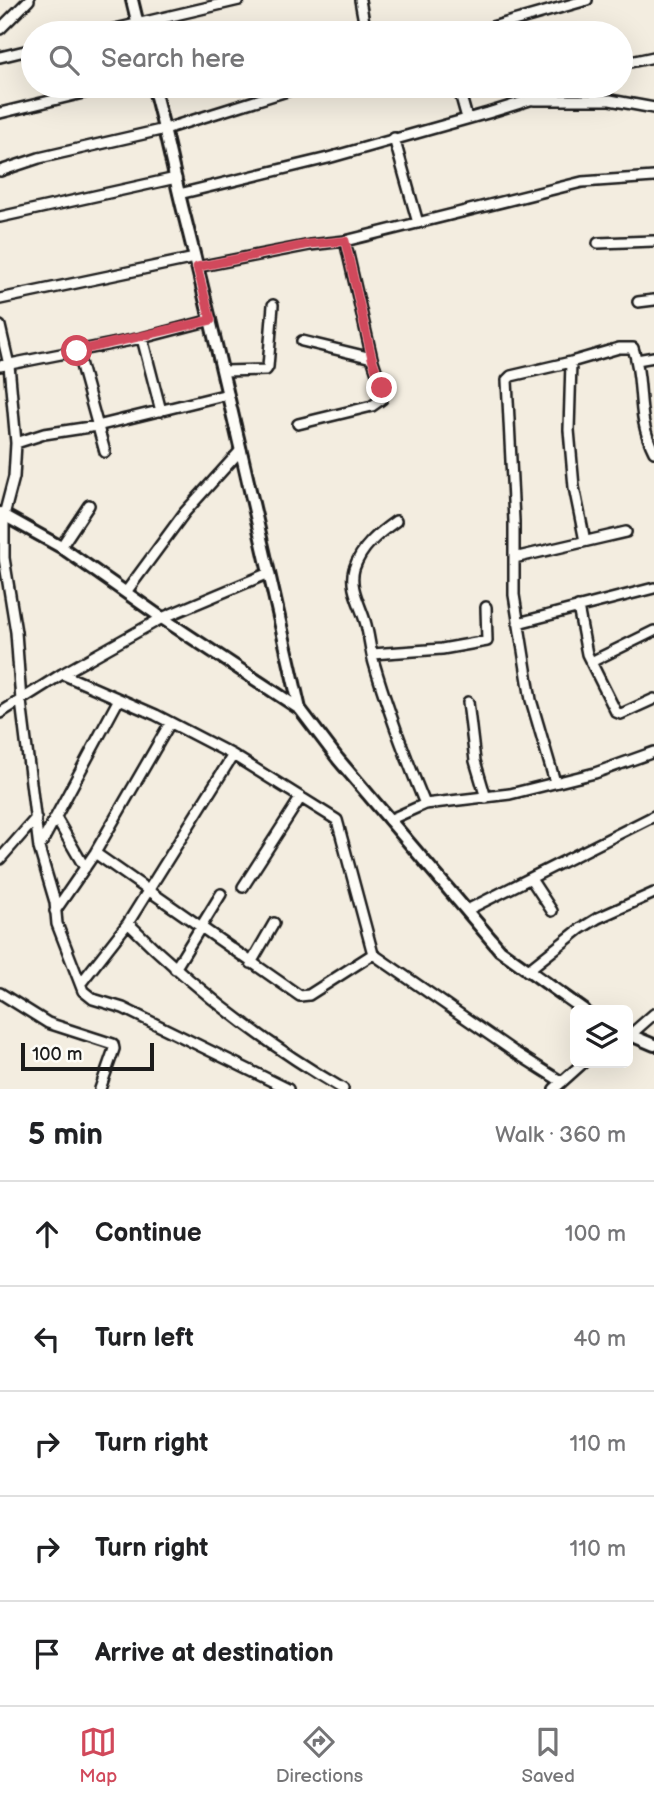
<!DOCTYPE html>
<meta charset="utf-8">
<style>
:root{--surface:#fff;--page:#f2f2f2;--text:#202124;--muted:#757577;--line:#e0e0e0;--accent:#d1495b}
body{margin:0;font-family:"Balsamiq Sans",sans-serif;background:var(--page);color:var(--text)}
.controls{position:absolute;right:21px;bottom:21px;display:grid;overflow:hidden;border-radius:10px;box-shadow:0 7px 28px #0002}
.controls button{width:63px;height:63px;display:grid;place-items:center;padding:0;border:0;border-bottom:2px solid var(--line);background:var(--surface);color:var(--text);font:35px sans-serif}
.scale{position:absolute;left:21px;bottom:18px;width:133px;box-sizing:border-box;padding-left:7px;border:4px solid #1c1c1c;border-top:0;font-size:19px;line-height:24px;white-space:nowrap;color:#1c1c1c;-webkit-text-stroke:5px #fdfcf7;paint-order:stroke}
.stop{position:absolute;width:21px;height:21px;margin:-16px;border:5px solid #d1495b;border-radius:50%;background:#fff}
.stop.end{background:#d1495b;border-color:#fff;box-shadow:0 2px 7px #0008}
.list{margin:0;padding:0;list-style:none}
h2{display:flex;justify-content:space-between;align-items:center;height:91px;margin:0;padding:0 28px;font-size:30px}
h2 small{font-size:23px;font-weight:400;color:var(--muted)}
.list li{display:grid;grid-template-columns:46px 1fr auto;gap:21px;align-items:center;box-sizing:border-box;height:105px;padding:0 28px;border-top:2px solid var(--line)}
.list b{display:block;font-size:26px;white-space:nowrap}
.list em{font-size:23px;font-style:normal;color:var(--muted)}
.icon{flex:none;width:38px;height:38px;fill:none;stroke:currentColor;stroke-width:2;stroke-linecap:round;stroke-linejoin:round}
.map{position:relative;flex:none;width:654px;height:1089px;overflow:hidden}
.search{position:absolute;background:var(--surface);box-shadow:0 7px 28px #0002;left:21px;right:21px;top:21px;height:77px;display:flex;align-items:center;gap:18px;box-sizing:border-box;padding:0 24px;border-radius:38px;color:var(--muted);font-size:26px}
.sheet{height:616px;background:var(--surface)}
nav{display:flex;justify-content:space-around;align-items:center;box-sizing:border-box;height:98px;border-top:2px solid var(--line);background:var(--surface);font-size:19px;color:var(--muted)}
nav a{display:grid;justify-items:center;gap:4px}
nav .on{color:var(--accent)}
.map>svg:first-child{display:block}
</style>
<div class="map">
<svg width="654" height="1089" viewBox="0 0 654 1089">
<rect width="100%" height="100%" fill="#f3ede0"/>
<filter id="ink" filterUnits="userSpaceOnUse"><feTurbulence type="fractalNoise" baseFrequency=".0143" numOctaves="2"/><feDisplacementMap in="SourceGraphic" scale="14" xChannelSelector="R" yChannelSelector="G"/><feConvolveMatrix kernelMatrix="1 2 1 2 8 2 1 2 1" color-interpolation-filters="sRGB"/></filter>
<g filter="url(#ink)">
<g fill="none" stroke-linecap="round" stroke-linejoin="round">
<g stroke="#1c1c1c" stroke-width="14">
<path id="minor" d="M 360,0 L 366,33
M 0,29 L 29,0
M 98,33 L 239,0
M 471,33 L 587,0
M 0,57 L 33,49
M 621,64 L 654,57
M 458,86 L 467,118
M 534,100 L 610,100 L 654,108
M 0,113 L 112,86
M 394,138 L 418,223
M 0,171 L 39,158 L 165,129 L 303,86
M 179,194 L 328,158 L 488,113 L 530,100 L 565,86
M 0,217 L 176,178
M 598,243 L 654,241
M 197,267 L 310,245 L 345,241 L 582,182 L 654,177
M 0,299 L 195,258
M 638,302 L 654,300
M 0,326 L 9,365 L 16,443 L 14,477 L 4,515 L 4,558 L 16,632 L 21,701 L 39,848 L 55,902 L 57,924 L 83,991 L 93,999 L 123,1008 L 288,1089
M 142,338 L 161,411
M 302,341 L 372,358
M 77,351 L 105,452
M 637,360 L 654,357
M 571,362 L 569,430 L 574,487 L 585,541
M 0,366 L 142,338 L 211,320
M 223,371 L 266,370 L 268,367 L 273,305
M 298,424 L 372,406 L 382,399 L 382,388 L 372,358 L 345,241
M 16,443 L 44,434 L 97,426 L 228,394
M 396,521 C 379,533 361,547 354,569 C 349,587 360,604 365,621 C 369,634 370,649 374,663 C 388,711 406,758 425,804
M 61,547 L 89,505
M 514,558 L 626,532
M 126,592 L 185,512 L 241,450
M 578,607 L 587,654 L 616,712 L 621,714 L 654,699
M 518,623 L 654,588
M 372,654 L 442,649 L 487,641 L 486,607
M 591,662 L 654,631
M 62,674 L 156,715 L 233,755 L 337,820 L 373,954
M 468,702 L 475,761 L 486,798
M 0,713 L 62,674 L 162,618 L 269,573
M 555,782 L 531,700 L 514,595 L 514,521 L 507,380 L 511,376 L 571,362 L 619,348 L 633,348 C 645,383 635,415 654,452
M 56,818 L 85,868
M 389,820 L 425,804 L 510,794 L 595,773 L 654,752
M 39,848 L 119,699
M 95,853 L 300,996 L 309,995 L 373,954 L 513,1051 L 562,1082
M 0,859 L 36,818
M 531,879 L 552,911
M 243,887 L 301,797
M 467,910 L 654,816
M 55,911 L 95,853 L 170,723
M 128,923 C 193,988 264,1043 343,1089
M 251,963 L 274,923
M 175,969 L 221,894
M 527,971 L 580,929 L 598,918 L 654,893
M 81,983 L 128,923 L 233,755
M 0,993 L 48,1023 L 113,1044 L 114,1049 L 100,1089
M 630,1035 L 654,1014
M 554,1089 L 583,1063"/>
</g>
<g stroke="#1c1c1c" stroke-width="16">
<path id="tertiary" d="M 132,0 L 140,33
M 153,86 C 165,128 173,171 184,214 C 226,379 262,544 300,709
M 0,513 L 61,547 L 162,618 L 300,709 L 338,759 L 500,950 L 584,1010
M 628,1034 L 654,1045"/>
</g>
<use href="#minor" stroke="#fdfcf7" stroke-width="9"/>
<use href="#tertiary" stroke="#fdfcf7" stroke-width="10"/>
</g>
</g>
<g fill="none" stroke-linecap="round" stroke-linejoin="round" filter="url(#ink)">
<path stroke="#d1495b" stroke-width="9" d="M 77,351 L 211,320 L 197,267 L 310,244 L 345,241 L 372,358 L 382,388"/>
</g>
</svg>
<div class="controls">
<button><svg class="icon" aria-label="layers" viewBox="0 0 24 24"><path d="M12 4l9 5-9 5-9-5zM3 14l9 5 9-5"/></svg></button>
</div>
<div class="scale">100 m</div>
<div class="stop" style="left:77px;top:351px"></div>
<div class="stop end" style="left:382px;top:388px"></div>
<div class="search"><svg class="icon" aria-label="search" viewBox="0 0 24 24"><circle cx="10" cy="10" r="6"/><path d="M15 15l6 6"/></svg>Search here</div>
</div>
<section class="sheet">
<h2>5 min<small>Walk · 360 m</small></h2>
<ul class="list">
<li><svg class="icon" aria-label="ahead" viewBox="0 0 24 24"><path d="M12 20V5M6 11l6-6 6 6"/></svg><div><b>Continue</b></div><em>100 m</em></li>
<li><svg class="icon" aria-label="left" viewBox="0 0 24 24"><path d="M17 20v-9H6M10 6l-5 5 5 5"/></svg><div><b>Turn left</b></div><em>40 m</em></li>
<li><svg class="icon" aria-label="right" viewBox="0 0 24 24"><path d="M7 20v-9h11M14 6l5 5-5 5"/></svg><div><b>Turn right</b></div><em>110 m</em></li>
<li><svg class="icon" aria-label="right" viewBox="0 0 24 24"><path d="M7 20v-9h11M14 6l5 5-5 5"/></svg><div><b>Turn right</b></div><em>110 m</em></li>
<li><svg class="icon" aria-label="arrive" viewBox="0 0 24 24"><path d="M6 21V4h12l-3 4 3 4H6"/></svg><div><b>Arrive at destination</b></div></li>
</ul>
</section>
<nav>
<a class="on"><svg class="icon" aria-label="map" viewBox="0 0 24 24"><path d="M3 6l6-2 6 2 6-2v14l-6 2-6-2-6 2zM9 4v14M15 6v14"/></svg>Map</a>
<a><svg class="icon" aria-label="directions" viewBox="0 0 24 24"><path d="M12 3l9 9-9 9-9-9zM9 14v-3h6M13 9l2 2-2 2"/></svg>Directions</a>
<a><svg class="icon" aria-label="saved" viewBox="0 0 24 24"><path d="M7 4h10v16l-5-4-5 4z"/></svg>Saved</a>
</nav>
